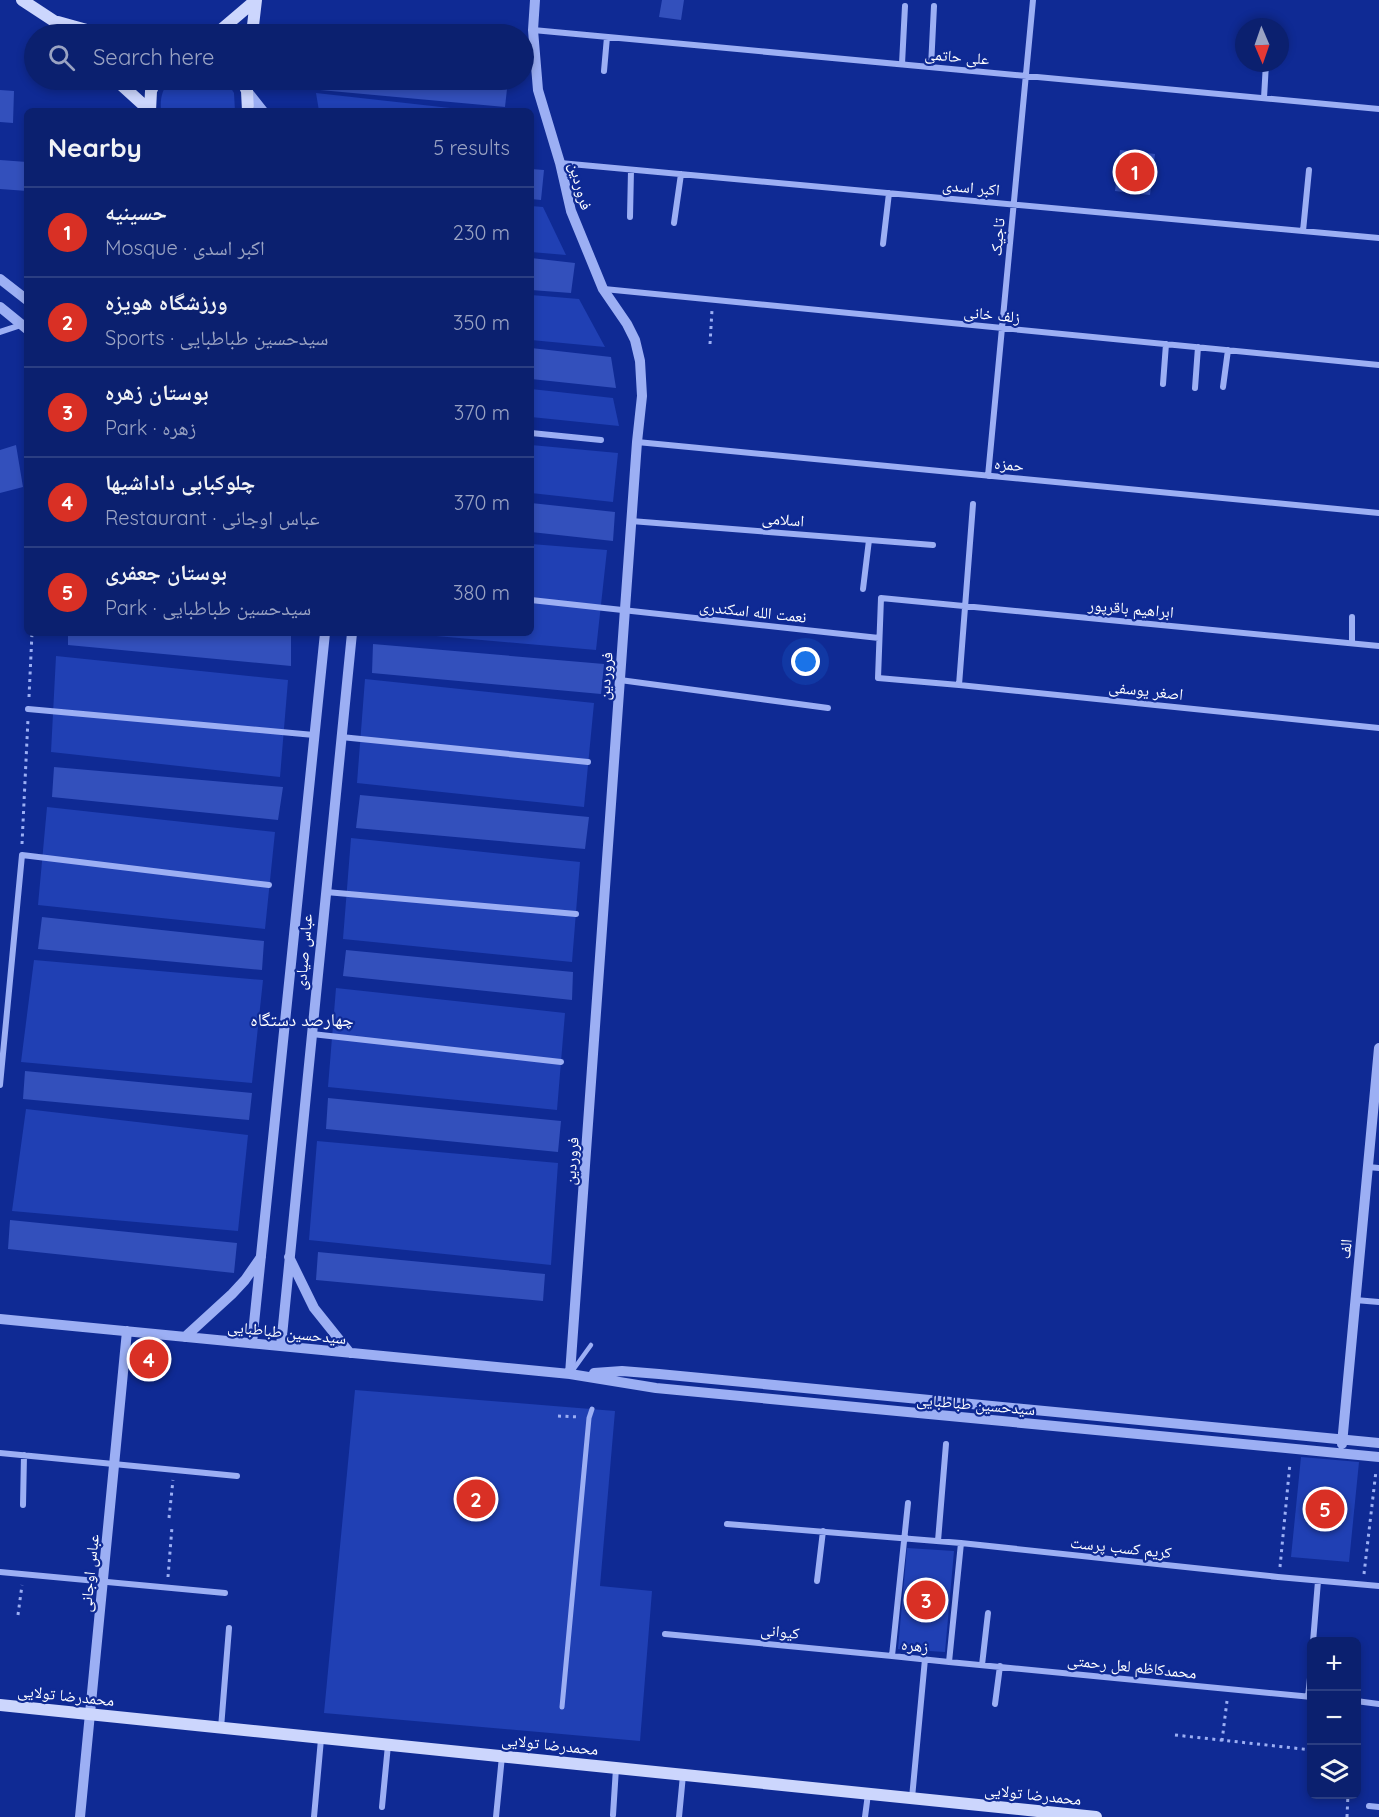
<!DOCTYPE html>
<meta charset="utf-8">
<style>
:root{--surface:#0b206f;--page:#142874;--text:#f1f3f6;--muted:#9aa3c3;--line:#2b3e82;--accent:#d93025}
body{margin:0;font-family:Quicksand,"Noto Naskh Arabic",sans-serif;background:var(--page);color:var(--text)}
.controls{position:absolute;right:18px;bottom:18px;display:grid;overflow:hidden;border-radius:9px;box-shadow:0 3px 9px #0003}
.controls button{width:54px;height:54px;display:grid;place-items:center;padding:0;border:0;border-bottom:2px solid var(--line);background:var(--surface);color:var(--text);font:30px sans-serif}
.compass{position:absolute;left:1235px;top:18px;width:54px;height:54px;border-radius:50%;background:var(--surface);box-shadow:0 3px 9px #0003;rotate:178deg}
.you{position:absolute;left:806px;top:662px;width:21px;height:21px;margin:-15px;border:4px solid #fff;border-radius:50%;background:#1a73e8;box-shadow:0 0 0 9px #1a73e833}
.badge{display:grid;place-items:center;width:39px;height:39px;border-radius:50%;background:var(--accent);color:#fff;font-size:20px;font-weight:700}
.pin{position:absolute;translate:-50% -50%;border:3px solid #fff;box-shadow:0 2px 6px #0006}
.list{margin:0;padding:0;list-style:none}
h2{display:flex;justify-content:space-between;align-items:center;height:78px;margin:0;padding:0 24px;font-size:26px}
h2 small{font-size:20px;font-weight:400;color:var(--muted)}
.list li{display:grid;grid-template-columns:39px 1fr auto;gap:18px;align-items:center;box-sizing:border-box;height:90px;padding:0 24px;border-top:2px solid var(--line)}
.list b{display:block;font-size:22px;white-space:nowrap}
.list p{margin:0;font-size:20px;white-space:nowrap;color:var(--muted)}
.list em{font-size:20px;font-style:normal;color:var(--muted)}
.icon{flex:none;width:33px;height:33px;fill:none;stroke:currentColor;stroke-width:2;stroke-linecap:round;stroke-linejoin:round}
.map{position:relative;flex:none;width:1379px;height:1817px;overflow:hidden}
.search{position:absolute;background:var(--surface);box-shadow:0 3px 9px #0003;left:24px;top:24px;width:510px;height:66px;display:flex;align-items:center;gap:15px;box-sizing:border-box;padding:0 21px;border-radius:33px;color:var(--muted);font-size:22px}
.panel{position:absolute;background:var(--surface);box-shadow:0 3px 9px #0003;left:24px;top:108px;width:510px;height:528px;border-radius:9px}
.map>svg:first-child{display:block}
</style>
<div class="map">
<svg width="1379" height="1817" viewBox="0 0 1379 1817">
<rect width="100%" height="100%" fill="#0f2a94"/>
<path fill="#2040b4" d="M 170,80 L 226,80 L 234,93 L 235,111 L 161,111 C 160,99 162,89 170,80 Z
M 316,93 L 477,111 L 319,111 Z
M 531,206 L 543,207 L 566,255 L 531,252 Z
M 531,295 L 579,299 L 605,347 L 531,340 Z
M 531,389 L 613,398 L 619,426 L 531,417 Z
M 531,445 L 618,453 L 613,502 L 531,493 Z
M 531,544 L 607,550 L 596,650 L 402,633 L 531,633 Z
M 56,656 L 288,680 L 280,777 L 51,752 Z
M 365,679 L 594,703 L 584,807 L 357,783 Z
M 47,807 L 275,832 L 265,929 L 38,905 Z
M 351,838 L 580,862 L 572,962 L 343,939 Z
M 34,960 L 263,980 L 252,1083 L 21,1062 Z
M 336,988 L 565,1013 L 557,1110 L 328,1087 Z
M 26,1109 L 248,1135 L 238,1231 L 12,1211 Z
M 317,1141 L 558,1163 L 551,1265 L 309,1240 Z
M 355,1390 L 615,1411 L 600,1586 L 652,1591 L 640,1741 L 324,1713 Z
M 1301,1457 L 1359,1462 L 1349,1562 L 1291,1557 Z
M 907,1548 L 954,1551 L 945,1652 L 898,1649 Z"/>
<path fill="#3350bc" d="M 662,0 L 684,0 L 681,20 L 659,17 Z
M 321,80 L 508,80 L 505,107 L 320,90 Z
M 0,90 L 14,91 L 13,123 L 0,122 Z
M 1120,150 L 1155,154 L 1150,195 L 1115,191 Z
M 0,160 L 27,162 L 27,191 L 0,189 Z
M 531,169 L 544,170 L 541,200 L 531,199 Z
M 531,258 L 575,263 L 571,293 L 531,290 Z
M 531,348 L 611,357 L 616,388 L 531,379 Z
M 16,445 L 23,487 L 0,493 L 0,450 Z
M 531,503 L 615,512 L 613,541 L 531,532 Z
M 68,633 L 291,633 L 291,666 L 68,645 Z
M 373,644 L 604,664 L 601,694 L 372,673 Z
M 54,767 L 283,787 L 278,820 L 52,797 Z
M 360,795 L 589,817 L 585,849 L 356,828 Z
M 42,917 L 264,941 L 262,970 L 38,949 Z
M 346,950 L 573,972 L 572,1000 L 343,976 Z
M 25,1071 L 252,1093 L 249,1120 L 23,1099 Z
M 328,1098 L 561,1121 L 558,1152 L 326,1129 Z
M 10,1220 L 237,1243 L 234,1273 L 8,1249 Z
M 318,1252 L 545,1274 L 543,1301 L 316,1280 Z"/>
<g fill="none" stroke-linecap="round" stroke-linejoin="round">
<path stroke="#9caff4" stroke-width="3" stroke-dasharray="3 4.5" stroke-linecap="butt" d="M 710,344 L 712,310
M 29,697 L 32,633
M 22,844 L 28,719
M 558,1416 L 579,1417
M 169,1518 L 173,1480
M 1280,1567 L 1290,1463
M 1364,1574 L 1376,1471
M 168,1577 L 172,1527
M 18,1615 L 22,1585
M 1175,1735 L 1312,1750
M 1222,1741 L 1227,1701
M 1347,1817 L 1348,1794"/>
<path stroke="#9caff4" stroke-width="4.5" d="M 573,1370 L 591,1345"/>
<path stroke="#9caff4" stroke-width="5" d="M 562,1707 L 589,1418 L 592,1409"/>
<path stroke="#9caff4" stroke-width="6" d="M 533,30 L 1379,109
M 902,64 L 905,6
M 931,67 L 934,6
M 604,71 L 607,37
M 1264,98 L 1266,63
M 560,163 L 1379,238
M 630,217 L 631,170
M 674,223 L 681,174
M 1303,231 L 1309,170
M 883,244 L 889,193
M 604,289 L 1379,365
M 0,332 L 21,325
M 1163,384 L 1166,344
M 1223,387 L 1228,350
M 1195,388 L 1198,347
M 531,433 L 601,440
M 637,442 L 1379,513
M 988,476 L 1033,0
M 631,521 L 933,545
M 863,589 L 869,540
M 531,600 L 879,638
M 1352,617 L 1352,643
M 1379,646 L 881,598 L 878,678 L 959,685 L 1379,728
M 620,680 L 828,708
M 959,685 L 973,504
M 28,709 L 314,735
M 341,737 L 588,762
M 326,892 L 576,914
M 312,1034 L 561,1062
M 0,1085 L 22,855 L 269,885
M 1368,1167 L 1379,1168
M 1355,1300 L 1379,1302
M 0,1453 L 237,1476
M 23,1505 L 24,1455
M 727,1524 L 961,1543 L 949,1662 L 892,1656 L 908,1503
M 938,1541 L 946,1444
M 961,1543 L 1278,1577 L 1379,1586
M 0,1572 L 225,1593
M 817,1581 L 823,1531
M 665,1634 L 892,1656
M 1313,1642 L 1318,1581
M 949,1662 L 1312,1697
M 982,1665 L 988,1613
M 1308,1697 L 1312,1659
M 1356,1701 L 1379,1704
M 995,1704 L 1000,1666
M 221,1728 L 229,1628
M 912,1798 L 925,1659
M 1369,1806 L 1379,1807
M 382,1807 L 388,1745
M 613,1815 L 616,1768
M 314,1817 L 321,1739
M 496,1817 L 502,1756
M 679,1817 L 683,1775
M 865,1817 L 868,1794"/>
<path stroke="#9caff4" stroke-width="10" d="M 535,0 L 533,30 L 538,90 L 560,163 L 571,211 L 603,289 L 627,324 L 635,340 L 640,361 L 642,396 L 637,442 L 570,1374
M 247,91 L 263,111
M 0,279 L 27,300
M 0,307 L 27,329
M 289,1257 L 314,1308 L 350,1353
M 0,1319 L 570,1374 L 656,1388 L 1379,1457
M 185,1337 L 232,1294 L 245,1280 L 261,1257
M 252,1343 L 325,633
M 281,1346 L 352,633
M 594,1373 L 622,1371 L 659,1374 L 1379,1443
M 1342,1444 L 1379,1048
M 80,1817 L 127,1331"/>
<path stroke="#ccd6fd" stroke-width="12" d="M 22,0 L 54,21 L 68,34
M 58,22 L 101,34
M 216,34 L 256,0
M 252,34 L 256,0
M 116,80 L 149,110
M 242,80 L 247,91 L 248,111
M 150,111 L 151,91 L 156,80
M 0,1705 L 1096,1817"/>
</g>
<g text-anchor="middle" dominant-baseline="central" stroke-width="4.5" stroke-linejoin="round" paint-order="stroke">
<g font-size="16" fill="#fff" stroke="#0f2a94">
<text transform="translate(957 56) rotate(5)">علی حاتمی</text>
<text transform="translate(581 186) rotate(75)">فروردین</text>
<text transform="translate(971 187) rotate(5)">اکبر اسدی</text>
<text transform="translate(997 237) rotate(-85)">تاجیک</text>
<text transform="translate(992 314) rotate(6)">زلف خانی</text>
<text transform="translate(1009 464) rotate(5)">حمزه</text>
<text transform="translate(783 519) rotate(4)">اسلامی</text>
<text transform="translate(1131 608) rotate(5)">ابراهیم باقرپور</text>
<text transform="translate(753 611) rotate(6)">نعمت الله اسکندری</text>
<text transform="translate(605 676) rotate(-86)">فروردین</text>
<text transform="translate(1146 690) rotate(6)">اصغر یوسفی</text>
<text transform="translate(303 952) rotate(-85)">عباس صیادی</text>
<text transform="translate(571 1161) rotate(-86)">فروردین</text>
<text transform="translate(1345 1249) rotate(-85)">الف</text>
<text transform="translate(287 1332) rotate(6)">سیدحسین طباطبایی</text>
<text transform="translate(976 1404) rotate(5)">سیدحسین طباطبایی</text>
<text transform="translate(1121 1547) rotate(6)">کریم کسب پرست</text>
<text transform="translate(89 1573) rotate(-84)">عباس اوجانی</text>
<text transform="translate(780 1631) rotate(6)">کیوانی</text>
<text transform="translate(915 1645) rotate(6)">زهره</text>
<text transform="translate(1132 1666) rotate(6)">محمدکاظم لعل رحمتی</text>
<text transform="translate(66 1695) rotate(6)">محمدرضا تولایی</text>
<text transform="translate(550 1744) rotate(6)">محمدرضا تولایی</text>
<text transform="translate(1033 1794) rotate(6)">محمدرضا تولایی</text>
</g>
<g font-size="18" fill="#fff" stroke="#0f2a94">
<text x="302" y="1019">چهارصد دستگاه</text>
</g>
</g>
</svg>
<div class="controls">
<button>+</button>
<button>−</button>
<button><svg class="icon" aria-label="layers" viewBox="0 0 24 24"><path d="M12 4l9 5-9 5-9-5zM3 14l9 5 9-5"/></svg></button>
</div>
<svg class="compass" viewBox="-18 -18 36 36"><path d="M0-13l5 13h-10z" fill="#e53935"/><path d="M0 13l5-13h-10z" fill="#9aa3c3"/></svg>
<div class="you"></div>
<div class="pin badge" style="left:1135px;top:172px">1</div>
<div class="pin badge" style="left:476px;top:1499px">2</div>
<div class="pin badge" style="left:926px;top:1600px">3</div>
<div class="pin badge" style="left:149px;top:1359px">4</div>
<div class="pin badge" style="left:1325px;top:1509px">5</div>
<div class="search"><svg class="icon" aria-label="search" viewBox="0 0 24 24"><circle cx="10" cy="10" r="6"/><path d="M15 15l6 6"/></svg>Search here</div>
<section class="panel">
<h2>Nearby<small>5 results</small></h2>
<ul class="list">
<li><span class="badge">1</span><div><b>حسینیه</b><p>Mosque · اکبر اسدی</p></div><em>230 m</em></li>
<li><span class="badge">2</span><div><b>ورزشگاه هویزه</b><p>Sports · سیدحسین طباطبایی</p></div><em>350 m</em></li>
<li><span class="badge">3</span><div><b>بوستان زهره</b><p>Park · زهره</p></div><em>370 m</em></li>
<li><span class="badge">4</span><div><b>چلوکبابی داداشیها</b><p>Restaurant · عباس اوجانی</p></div><em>370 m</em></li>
<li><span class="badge">5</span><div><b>بوستان جعفری</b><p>Park · سیدحسین طباطبایی</p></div><em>380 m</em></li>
</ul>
</section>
</div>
